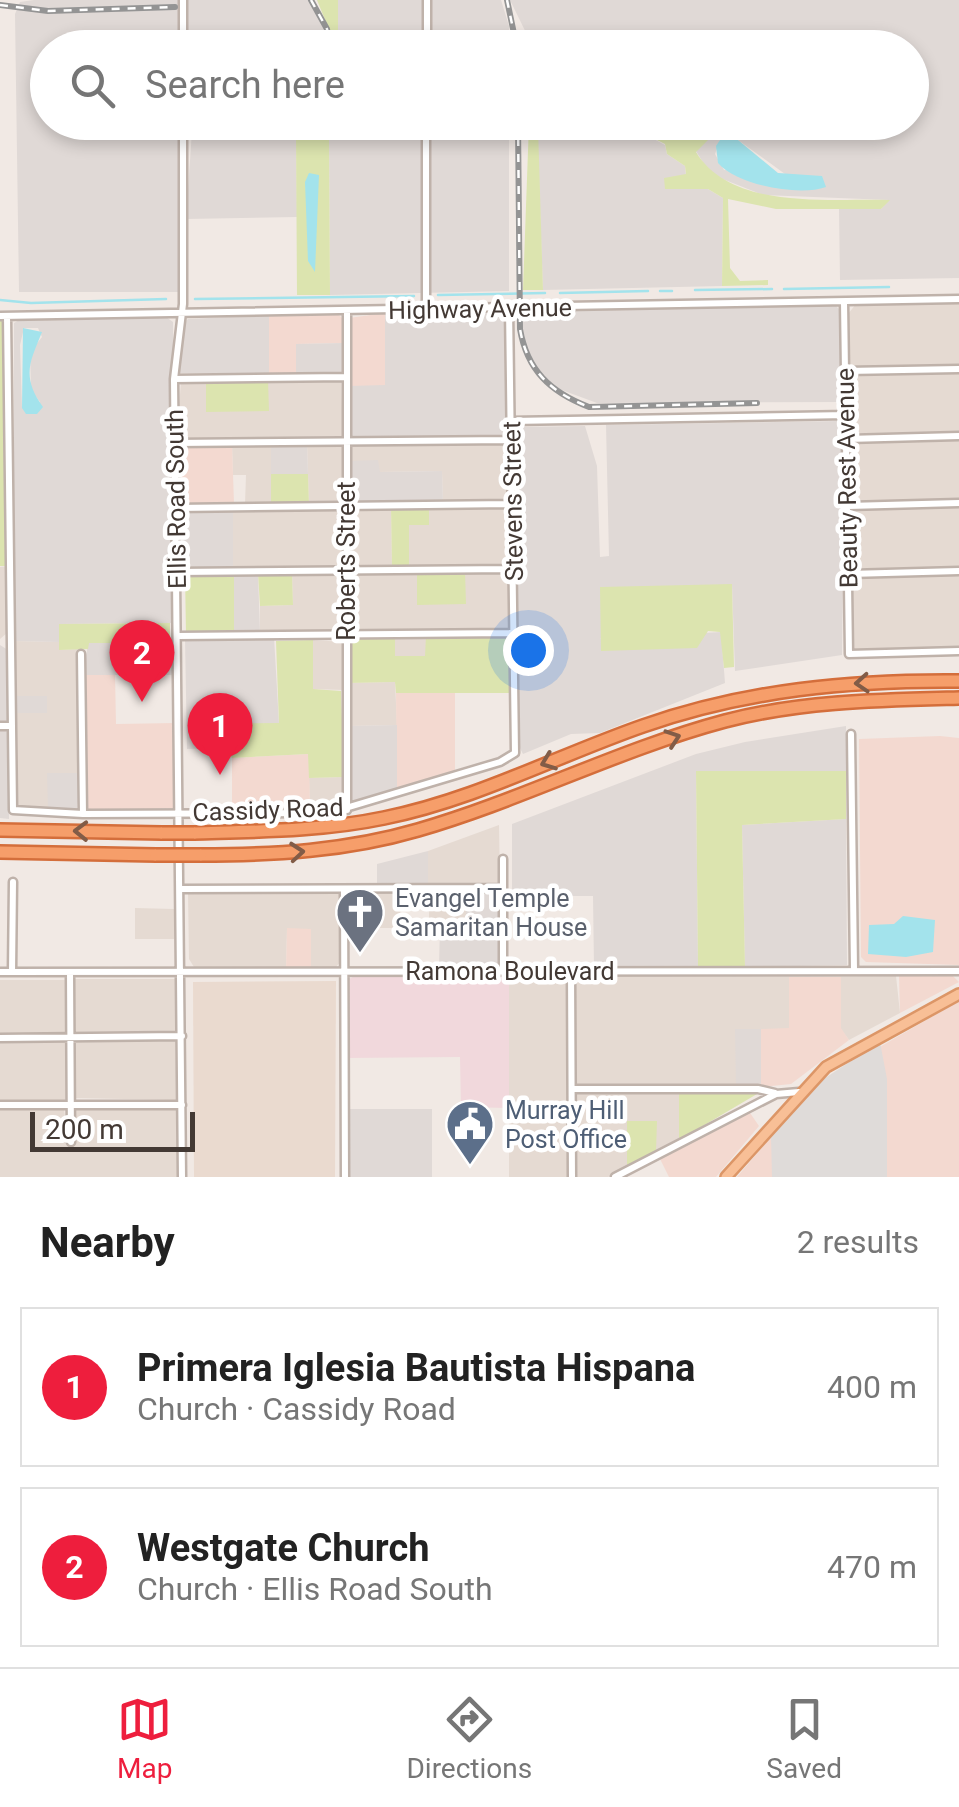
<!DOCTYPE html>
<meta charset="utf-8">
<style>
:root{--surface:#fff;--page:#f2f2f2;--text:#222;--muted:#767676;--line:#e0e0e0;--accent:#ee1e3d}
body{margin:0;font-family:Roboto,sans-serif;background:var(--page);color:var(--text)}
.scale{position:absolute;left:30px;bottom:25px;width:165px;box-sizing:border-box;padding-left:10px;border:5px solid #433934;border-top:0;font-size:28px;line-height:35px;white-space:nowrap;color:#433934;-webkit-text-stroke:8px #fff;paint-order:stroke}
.you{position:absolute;left:528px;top:650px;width:35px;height:35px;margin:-25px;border:8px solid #fff;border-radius:50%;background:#1a73e8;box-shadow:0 0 0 15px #1a73e833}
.badge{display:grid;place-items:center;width:65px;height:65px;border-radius:50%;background:var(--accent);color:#fff;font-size:32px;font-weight:700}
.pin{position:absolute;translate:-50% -82px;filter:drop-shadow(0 2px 5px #0008)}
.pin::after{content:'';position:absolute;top:52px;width:35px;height:30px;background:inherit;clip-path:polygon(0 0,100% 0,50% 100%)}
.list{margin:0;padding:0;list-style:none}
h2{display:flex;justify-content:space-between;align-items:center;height:130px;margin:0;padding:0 40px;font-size:42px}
h2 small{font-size:32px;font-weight:400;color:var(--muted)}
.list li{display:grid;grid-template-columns:65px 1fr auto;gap:30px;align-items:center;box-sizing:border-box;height:160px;margin:0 20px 20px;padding:0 20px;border:2px solid var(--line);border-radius:0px}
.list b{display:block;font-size:38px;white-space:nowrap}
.list p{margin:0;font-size:32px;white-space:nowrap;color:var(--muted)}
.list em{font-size:32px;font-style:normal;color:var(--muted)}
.icon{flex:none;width:55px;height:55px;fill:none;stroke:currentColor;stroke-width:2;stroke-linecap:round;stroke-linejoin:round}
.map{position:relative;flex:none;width:959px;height:1177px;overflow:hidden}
.search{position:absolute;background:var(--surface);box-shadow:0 5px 15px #0003;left:30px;right:30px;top:30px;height:110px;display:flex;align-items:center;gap:25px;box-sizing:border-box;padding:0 35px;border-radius:55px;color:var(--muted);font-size:38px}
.sheet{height:490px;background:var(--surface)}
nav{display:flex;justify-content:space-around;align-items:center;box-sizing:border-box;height:140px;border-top:2px solid var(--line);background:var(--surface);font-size:28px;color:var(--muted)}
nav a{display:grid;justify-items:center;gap:5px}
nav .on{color:var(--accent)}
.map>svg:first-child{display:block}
</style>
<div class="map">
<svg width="959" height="1177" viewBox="0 0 959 1177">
<rect width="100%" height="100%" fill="#f1e9e4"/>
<path fill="#e5dad2" d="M 959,302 L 959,366 L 849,366 L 848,314 L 856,304 Z
M 959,370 L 959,433 L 850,433 L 850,375 Z
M 268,380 L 341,380 L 343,436 L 181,440 L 177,436 L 181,381 L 206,381 L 207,412 Z
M 959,438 L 959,501 L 855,504 L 850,500 L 850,443 Z
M 507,442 L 507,501 L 443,502 L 442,471 L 379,472 L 348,461 L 350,444 Z
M 307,443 L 344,447 L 341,504 L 309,504 Z
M 271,444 L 271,505 L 245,504 L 246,475 L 233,475 L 232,445 Z
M 959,505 L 959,568 L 852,568 L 854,508 Z
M 508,506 L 510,565 L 409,567 L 409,525 L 429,524 L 429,507 Z
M 391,507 L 392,568 L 353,568 L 350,509 Z
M 341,508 L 343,566 L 233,569 L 233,509 Z
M 8,566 L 8,632 L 0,639 L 0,567 Z
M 465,571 L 511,571 L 513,626 L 509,631 L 349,630 L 351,572 L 417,572 L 418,605 Z
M 292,573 L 343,573 L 343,631 L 260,633 L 260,606 L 293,605 Z
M 959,573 L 959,648 L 853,649 L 851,581 L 855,576 Z
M 426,636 L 426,656 L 395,656 L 395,637 Z
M 313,640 L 344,642 L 344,690 L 313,689 Z
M 14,641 L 59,642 L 60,650 L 79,649 L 81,773 L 48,811 L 18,809 L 15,804 L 15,713 L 47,712 L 46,697 L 15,696 Z
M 395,682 L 397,725 L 348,726 L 348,683 Z
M 344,777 L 344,807 L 310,811 L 309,778 Z
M 499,825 L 500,884 L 428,886 L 428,851 Z
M 351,891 L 401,891 L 400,928 L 347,928 L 347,896 Z
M 429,891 L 466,891 L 466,924 L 429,924 Z
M 188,892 L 340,892 L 342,960 L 335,968 L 311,968 L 311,929 L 287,929 L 286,969 L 194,967 L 189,959 Z
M 135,908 L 174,909 L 174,939 L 135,939 Z
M 559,976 L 569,979 L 569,1177 L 509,1177 L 509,977 Z
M 896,976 L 900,1013 L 849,1040 L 841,1029 L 841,977 Z
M 576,977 L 789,977 L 789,1028 L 736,1087 L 579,1087 L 574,1082 Z
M 73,979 L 175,979 L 179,1031 L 78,1035 L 72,1028 Z
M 0,980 L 68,980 L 68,1032 L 0,1036 Z
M 175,1038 L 177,1100 L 72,1098 L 74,1041 Z
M 0,1040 L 66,1041 L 66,1101 L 0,1101 Z
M 679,1091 L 679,1140 L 656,1151 L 656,1122 L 628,1121 L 627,1167 L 608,1177 L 574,1177 L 576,1093 Z
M 175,1107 L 180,1113 L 179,1177 L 0,1177 L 0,1108 L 64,1108 L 68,1149 L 73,1148 L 75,1108 Z"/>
<path fill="#f3d9d0" d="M 385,313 L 386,386 L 349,386 L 349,318 Z
M 338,314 L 343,319 L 344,343 L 296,344 L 296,373 L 269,374 L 269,315 Z
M 232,444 L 234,504 L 184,505 L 179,500 L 180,448 Z
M 84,675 L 115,675 L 116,724 L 175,723 L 174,808 L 89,812 L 85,807 Z
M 396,693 L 455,693 L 455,773 L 397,791 Z
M 940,736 L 959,738 L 959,965 L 866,962 L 861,957 L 859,739 Z
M 309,754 L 310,811 L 232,811 L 232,758 Z
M 287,928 L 311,929 L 311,968 L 286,969 Z
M 899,975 L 953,976 L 959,982 L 900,1013 Z
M 789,977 L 841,977 L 841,1028 L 849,1040 L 791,1084 L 761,1087 L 761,1029 L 789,1028 Z
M 959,1001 L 959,1177 L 737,1177 L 816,1084 Z
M 748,1110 L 759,1126 L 716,1177 L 669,1177 L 659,1157 Z"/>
<path fill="#e0d9d6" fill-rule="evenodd" d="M 34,0 L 179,0 L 179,47 L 48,48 L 48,122 L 179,123 L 179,292 L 19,292 L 15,14 L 20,2 Z
M 187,0 L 309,0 L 325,30 L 329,47 L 187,47 Z
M 338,0 L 501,0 L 509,26 L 509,47 L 332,47 L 330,32 L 338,31 Z
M 510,0 L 959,0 L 959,278 L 840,280 L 839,209 L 881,209 L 889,200 L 763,195 L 710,174 L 696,151 L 707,127 L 642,123 L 912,122 L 912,48 L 533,47 ZM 720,140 L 738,140 L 785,174 L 724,170 L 715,154 Z
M 329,122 L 332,135 L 333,123 L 509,123 L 509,291 L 330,295 L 329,136 L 296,136 L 297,217 L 186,219 L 192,131 L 239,132 L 240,123 Z
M 564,125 L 639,131 L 665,145 L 667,154 L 685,166 L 686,175 L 665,189 L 708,189 L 723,198 L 722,286 L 543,290 L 537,127 Z
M 835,305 L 840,310 L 842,402 L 597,403 L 559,389 L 536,368 L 524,343 L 522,312 Z
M 500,312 L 505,316 L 508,429 L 502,437 L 350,437 L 349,386 L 385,385 L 385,313 Z
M 269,315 L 269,374 L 178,373 L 183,324 L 188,319 Z
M 166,317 L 173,322 L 174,623 L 60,624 L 59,642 L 14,641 L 14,323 L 21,319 ZM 24,328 L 38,328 L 42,337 L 30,352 L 31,390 L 40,402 L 22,408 L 20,345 Z
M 344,343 L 344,372 L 338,375 L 296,373 L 296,344 Z
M 839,421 L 844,434 L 842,655 L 735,671 L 732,584 L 600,639 L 721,632 L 725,683 L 600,733 L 571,734 L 523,754 L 520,748 L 515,432 L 520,427 L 585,426 L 597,466 L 600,557 L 609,556 L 606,425 Z
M 307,443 L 308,474 L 271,474 L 271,444 Z
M 378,460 L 380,472 L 442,471 L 443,502 L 350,503 L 348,461 Z
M 233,509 L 233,569 L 180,567 L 179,516 L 186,510 Z
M 234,573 L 258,573 L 260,633 L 234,634 Z
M 274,637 L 279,724 L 210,724 L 211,748 L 187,749 L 185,639 Z
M 88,643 L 175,643 L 175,675 L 84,675 Z
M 0,645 L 8,650 L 9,718 L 4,723 L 0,723 Z
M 15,696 L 47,696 L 47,713 L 15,713 Z
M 397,725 L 397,791 L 352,804 L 348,726 Z
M 846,726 L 846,771 L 696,772 L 698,967 L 594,967 L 593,896 L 512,896 L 512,824 L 696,754 L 745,742 Z
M 0,728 L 9,733 L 9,819 L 0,818 Z
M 47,773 L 81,773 L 77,811 L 48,811 Z
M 846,819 L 847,965 L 745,967 L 742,825 Z
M 428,851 L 428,886 L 377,887 L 377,864 Z
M 466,891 L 495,891 L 500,896 L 500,961 L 493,968 L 439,968 L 440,924 L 466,923 Z
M 735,1029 L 761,1029 L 761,1087 L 736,1087 Z
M 347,1109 L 432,1109 L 432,1177 L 347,1177 Z"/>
<path fill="#eadacf" d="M 336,981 L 335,1177 L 194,1177 L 193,982 Z"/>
<path fill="#f1d8dc" d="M 353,977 L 509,977 L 509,1108 L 461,1107 L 460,1057 L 347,1058 L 347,980 Z"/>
<path fill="#dce4af" d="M 317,0 L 338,0 L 338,32 L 330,32 Z
M 642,122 L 708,127 L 708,140 L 696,152 C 732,211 829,198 890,200 L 881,209 L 776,209 L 728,199 L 730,268 L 740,281 L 768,280 L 768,285 L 722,286 L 723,198 L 708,189 L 665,189 L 664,178 L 686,174 L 685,166 L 667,154 L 665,144 L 639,131 L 538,127 L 543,290 L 523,290 L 529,123 Z
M 192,123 L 240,123 L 239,132 L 192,131 Z
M 329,135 L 330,295 L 297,295 L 296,136 Z
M 0,319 L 5,325 L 8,566 L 0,566 Z
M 268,380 L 269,411 L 206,412 L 206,381 Z
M 271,474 L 308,474 L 309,504 L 271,505 Z
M 391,507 L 429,507 L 429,525 L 409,525 L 409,567 L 392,568 Z
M 465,571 L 466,604 L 417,605 L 417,572 Z
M 185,573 L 234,573 L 234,634 L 186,634 Z
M 258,573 L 292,573 L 293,605 L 260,606 Z
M 732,584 L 734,667 L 724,668 L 720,632 L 708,631 L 697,648 L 601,651 L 600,587 Z
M 170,623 L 170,643 L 89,643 L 88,649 L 59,650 L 59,624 Z
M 426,636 L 508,637 L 512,640 L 512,693 L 396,693 L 395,682 L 348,683 L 347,641 L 352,637 L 395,637 L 395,656 L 425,656 Z
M 313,640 L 313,689 L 341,691 L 344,777 L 309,778 L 308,754 L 232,758 L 226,748 L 211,748 L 210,724 L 279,723 L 276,641 Z
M 696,771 L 846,771 L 846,819 L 742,825 L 745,967 L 698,967 Z
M 679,1091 L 755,1092 L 757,1094 L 679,1140 Z
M 627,1121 L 657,1121 L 656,1151 L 627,1167 Z"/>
<path fill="#dfdbd9" d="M 880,1042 L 887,1079 L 887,1177 L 772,1177 L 771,1137 L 816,1084 Z"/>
<path fill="#a3e3ec" d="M 335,34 L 403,39 L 403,47 L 335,47 Z
M 720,140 L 738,140 L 778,173 L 822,176 L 826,187 C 799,197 737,185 718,163 L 716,146 Z
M 309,173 L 319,175 L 315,272 L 308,261 L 305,182 Z
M 23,328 L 42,332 C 30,362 21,376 43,407 L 37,414 L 26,414 L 22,408 Z
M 903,916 L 935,920 L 933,952 L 906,957 L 868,954 L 869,925 L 894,924 Z"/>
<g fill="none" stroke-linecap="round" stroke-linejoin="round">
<path stroke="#a3e3ec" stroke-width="2.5" d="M 784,289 L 889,287
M 695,290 L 772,289
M 660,291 L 672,291
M 560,293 L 648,291
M 438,295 L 545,293
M 195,299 L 414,296
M 0,300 L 31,303 L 166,299"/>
<g stroke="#bfb2aa" stroke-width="11">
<path id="minor" d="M 183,0 L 183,48
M 427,48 L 427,0
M 844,302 L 849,654 L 959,651
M 426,310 L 426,122
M 347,311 L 347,810
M 0,316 L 959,299
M 7,316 L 13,810 L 83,814 L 329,813 L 500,762 L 515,753 L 509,308
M 846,371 L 959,369
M 174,379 L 347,377
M 512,421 L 847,415
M 847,439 L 959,436
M 175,443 L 512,440
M 848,506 L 959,503
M 176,508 L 514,504
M 177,572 L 515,569
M 849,574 L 959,571
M 178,636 L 516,633
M 81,654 L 83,814
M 0,726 L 12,726
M 851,734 L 854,970
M 503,859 L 503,970
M 181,889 L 502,888
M 344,889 L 345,1177
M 571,970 L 572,1177
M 0,972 L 959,971
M 12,972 L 13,882
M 70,972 L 71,1142
M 0,1038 L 182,1036
M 572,1089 L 758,1089 L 775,1093
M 0,1105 L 182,1105
M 182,1177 L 174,379 L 183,304 L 183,122
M 615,1177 L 776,1094 L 799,1092"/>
</g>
<g stroke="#dc9667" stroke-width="14">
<path id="major" d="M 726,1177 L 826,1067 L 959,994"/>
</g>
<g stroke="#d46e3b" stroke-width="16">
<path id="highway" d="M 0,830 L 162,833
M 194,833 C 258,831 322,831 384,818 C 474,800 557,756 643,726 C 746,690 851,680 959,681
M 0,852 L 156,855
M 200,855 C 274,855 346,851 418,830 C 522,800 620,749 725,721 C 801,701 881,700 959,698"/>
</g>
<use href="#minor" stroke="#fff" stroke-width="6"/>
<use href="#major" stroke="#f8bf96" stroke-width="9"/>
<use href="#highway" stroke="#f69e6a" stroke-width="11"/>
<g stroke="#949494" stroke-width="6">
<path id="rail" d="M 311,0 L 327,29 L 331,48
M 507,0 L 517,48
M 0,5 L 48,11 L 175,7
M 332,122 L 332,132
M 518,122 L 520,329 C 527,370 550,392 589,407 L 757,403"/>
</g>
<use href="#rail" stroke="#fff" stroke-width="2.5" stroke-dasharray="8" stroke-linecap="butt"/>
<g stroke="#d46e3b" stroke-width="16" stroke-linecap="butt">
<path id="highway-bridge" d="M 162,833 L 194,833
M 156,855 L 200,855"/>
</g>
<use href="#highway-bridge" stroke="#f69e6a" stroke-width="11"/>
</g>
<defs><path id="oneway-chevron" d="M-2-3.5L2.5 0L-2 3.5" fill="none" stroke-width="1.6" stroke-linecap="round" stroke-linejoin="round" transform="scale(2.5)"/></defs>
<g stroke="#825c47">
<use href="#oneway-chevron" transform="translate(862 683) rotate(176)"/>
<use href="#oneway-chevron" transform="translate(673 738) rotate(-19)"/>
<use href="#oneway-chevron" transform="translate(548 762) rotate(159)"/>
<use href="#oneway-chevron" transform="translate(81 831) rotate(-179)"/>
<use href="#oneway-chevron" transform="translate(297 852) rotate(-5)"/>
</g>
<defs>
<g id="church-pin" transform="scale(2.5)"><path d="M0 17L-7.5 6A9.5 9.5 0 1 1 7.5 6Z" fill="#6b7280" stroke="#fff"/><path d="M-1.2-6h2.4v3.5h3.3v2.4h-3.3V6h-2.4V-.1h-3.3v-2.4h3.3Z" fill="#fff"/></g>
<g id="civic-pin" transform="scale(2.5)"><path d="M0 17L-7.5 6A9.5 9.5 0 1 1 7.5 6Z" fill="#5c6f8a" stroke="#fff"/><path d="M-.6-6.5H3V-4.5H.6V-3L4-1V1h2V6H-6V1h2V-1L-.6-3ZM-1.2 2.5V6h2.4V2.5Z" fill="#fff"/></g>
</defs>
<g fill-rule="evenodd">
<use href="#church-pin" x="360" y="912"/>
<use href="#civic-pin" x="470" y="1124"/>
</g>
<g text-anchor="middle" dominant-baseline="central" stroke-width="9" stroke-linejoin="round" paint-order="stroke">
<g font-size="25" fill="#433934" stroke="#fff">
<text transform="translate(480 309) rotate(-1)">Highway Avenue</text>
<text transform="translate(847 478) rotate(-91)">Beauty Rest Avenue</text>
<text transform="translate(176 499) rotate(-91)">Ellis Road South</text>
<text transform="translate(513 501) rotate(-91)">Stevens Street</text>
<text transform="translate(346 561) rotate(-90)">Roberts Street</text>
<text transform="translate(268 810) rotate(-2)">Cassidy Road</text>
<text x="510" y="971">Ramona Boulevard</text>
</g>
<g font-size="25" fill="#5b616d" stroke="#fff" text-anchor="start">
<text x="395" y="898">Evangel Temple<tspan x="395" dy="29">Samaritan House</tspan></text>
</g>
<g font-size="25" fill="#4e5e75" stroke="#fff" text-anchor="start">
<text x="505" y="1110">Murray Hill<tspan x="505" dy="29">Post Office</tspan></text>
</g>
</g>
</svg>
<div class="scale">200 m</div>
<div class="you"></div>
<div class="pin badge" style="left:220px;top:775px">1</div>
<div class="pin badge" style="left:142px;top:702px">2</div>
<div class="search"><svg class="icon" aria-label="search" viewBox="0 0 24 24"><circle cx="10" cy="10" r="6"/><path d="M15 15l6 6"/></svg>Search here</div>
</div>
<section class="sheet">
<h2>Nearby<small>2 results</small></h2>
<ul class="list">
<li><span class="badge">1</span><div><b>Primera Iglesia Bautista Hispana</b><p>Church · Cassidy Road</p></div><em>400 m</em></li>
<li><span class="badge">2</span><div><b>Westgate Church</b><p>Church · Ellis Road South</p></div><em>470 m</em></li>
</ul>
</section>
<nav>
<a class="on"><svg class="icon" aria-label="map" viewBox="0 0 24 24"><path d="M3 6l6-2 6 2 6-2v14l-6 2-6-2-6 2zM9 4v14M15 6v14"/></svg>Map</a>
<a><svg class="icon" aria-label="directions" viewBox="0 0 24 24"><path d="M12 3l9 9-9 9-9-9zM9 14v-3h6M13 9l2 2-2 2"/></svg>Directions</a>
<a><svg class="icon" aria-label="saved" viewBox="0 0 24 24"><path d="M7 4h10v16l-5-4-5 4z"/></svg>Saved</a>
</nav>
